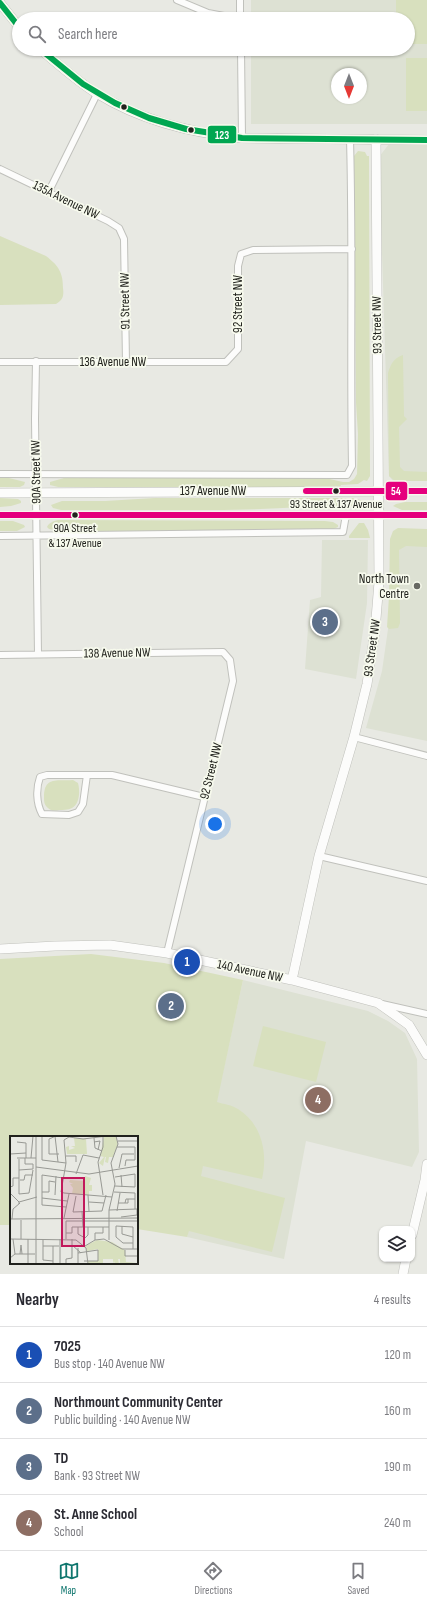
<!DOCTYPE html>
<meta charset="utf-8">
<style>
:root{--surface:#fff;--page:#f2f2f3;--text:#2b2b33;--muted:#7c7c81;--line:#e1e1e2;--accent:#0f766e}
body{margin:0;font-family:"Sofia Sans Condensed",sans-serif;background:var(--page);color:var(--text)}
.controls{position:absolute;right:12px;bottom:12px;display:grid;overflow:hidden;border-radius:8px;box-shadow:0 1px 3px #0004}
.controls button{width:36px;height:36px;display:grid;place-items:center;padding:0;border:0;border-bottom:1px solid var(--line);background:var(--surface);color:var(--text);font:20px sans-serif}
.compass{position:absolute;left:331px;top:68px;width:36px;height:36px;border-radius:50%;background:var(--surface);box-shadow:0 1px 3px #0004;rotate:180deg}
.you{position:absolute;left:215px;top:824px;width:14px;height:14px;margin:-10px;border:3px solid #fff;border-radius:50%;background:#1a73e8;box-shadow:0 0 0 6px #1a73e833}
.badge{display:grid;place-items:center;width:26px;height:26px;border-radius:50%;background:var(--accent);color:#fff;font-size:13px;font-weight:700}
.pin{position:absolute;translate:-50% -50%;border:2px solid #fff;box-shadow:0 1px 4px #0006}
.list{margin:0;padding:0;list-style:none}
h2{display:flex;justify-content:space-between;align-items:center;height:52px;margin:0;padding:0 16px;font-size:17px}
h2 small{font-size:13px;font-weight:400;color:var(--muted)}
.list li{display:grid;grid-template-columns:26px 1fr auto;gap:12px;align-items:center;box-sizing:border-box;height:56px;padding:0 16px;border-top:1px solid var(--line)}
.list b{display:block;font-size:15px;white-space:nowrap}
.list p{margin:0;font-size:13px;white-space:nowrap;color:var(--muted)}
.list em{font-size:13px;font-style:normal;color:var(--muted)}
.icon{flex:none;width:22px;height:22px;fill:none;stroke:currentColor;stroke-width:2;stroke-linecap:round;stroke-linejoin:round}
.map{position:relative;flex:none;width:427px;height:1274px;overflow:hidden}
.search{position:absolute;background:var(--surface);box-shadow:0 1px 3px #0004;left:12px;right:12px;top:12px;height:44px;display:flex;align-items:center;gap:10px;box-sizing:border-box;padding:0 14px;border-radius:22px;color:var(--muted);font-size:15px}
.sheet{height:276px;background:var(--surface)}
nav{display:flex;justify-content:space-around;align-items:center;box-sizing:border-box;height:56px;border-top:1px solid var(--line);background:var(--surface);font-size:11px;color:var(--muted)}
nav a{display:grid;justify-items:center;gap:2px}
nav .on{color:var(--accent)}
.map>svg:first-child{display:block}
</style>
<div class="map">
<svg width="427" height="1274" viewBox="0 0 427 1274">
<rect width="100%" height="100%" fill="#e8e9e3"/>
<path fill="#dde1d3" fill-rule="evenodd" d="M 251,0 L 427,0 L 427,124 L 251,124 L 251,49 L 408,49 L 408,19 L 251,19 ZM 337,74 L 361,74 L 361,98 L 337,98 Z
M 389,144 L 427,144 L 427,480 L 393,481 L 389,476 L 379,157 Z
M 427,530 L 427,741 L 366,728 L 382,671 L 390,615 L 390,542 Z
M 322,540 L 368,540 L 367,603 L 356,679 L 305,669 L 310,600 L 321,597 Z
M 243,980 L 368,1011 L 388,1021 L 405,1033 L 417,1059 L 419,1152 L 412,1167 L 306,1141 L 284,1259 L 187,1237 Z"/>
<path fill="#d8e0be" d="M 396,0 L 427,0 L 427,44 L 408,44 L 408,19 L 396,19 Z
M 406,58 L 427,58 L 427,111 L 406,111 Z
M 358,151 L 365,152 L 367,156 L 369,156 L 370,476 L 367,481 L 364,480 L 358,484 L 341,485 L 340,487 L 58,487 L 50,485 L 50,482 L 64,478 L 325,478 L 343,482 L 349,482 L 354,479 L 357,474 L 358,434 L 356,403 L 354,156 Z
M 0,236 L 46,256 C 59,266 63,273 63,288 C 64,296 63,300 56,304 L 0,305 Z
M 403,355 L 404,416 L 407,419 L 399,427 L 400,467 L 404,471 L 427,472 L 427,481 L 395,481 L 389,476 L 388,373 C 391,363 394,358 403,355 Z
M 0,478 L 9,478 L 25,482 L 24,485 L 20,487 L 0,487 Z
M 0,498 L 18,499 L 21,501 L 21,503 L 11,506 L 0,507 Z
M 155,498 L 353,498 L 364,501 L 363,504 C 344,509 322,506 302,507 C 222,512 141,510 61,510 L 53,508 L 51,505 L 62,501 L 105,501 Z
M 405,502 L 427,502 L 427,510 L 402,510 L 393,506 L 396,504 Z
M 58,520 L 325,521 L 333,522 L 338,525 L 338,527 L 329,531 L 61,531 L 49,529 L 47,527 C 49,523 53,521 58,520 Z
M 0,521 L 13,521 L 24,525 L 25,527 L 17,531 L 0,531 Z
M 359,523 L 364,523 L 368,530 L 370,538 L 349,538 L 349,536 Z
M 398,528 L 427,529 L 427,547 L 406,546 L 399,550 L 400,623 L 398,628 L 389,629 L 387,627 L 389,596 L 390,539 L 393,531 Z
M 73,780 L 78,783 C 80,790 80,804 72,808 C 68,810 63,810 59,810 C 55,811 51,811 48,808 C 44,805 44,801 44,797 C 44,776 57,781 73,780 Z
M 91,954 L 164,963 L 243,980 L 217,1102 C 223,1104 232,1105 238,1109 C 262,1124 268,1153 262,1179 L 203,1166 L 201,1176 L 285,1198 L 272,1252 L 189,1231 L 187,1237 L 137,1229 L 137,1137 L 11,1137 L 11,1225 L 0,1225 L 0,959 Z
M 263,1026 L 326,1042 L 316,1082 L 253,1066 Z"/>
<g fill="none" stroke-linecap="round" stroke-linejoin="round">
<g stroke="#c0c1bc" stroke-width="8">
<path id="street" d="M 177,0 L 208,13 L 240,19
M 240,0 L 240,19
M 241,49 L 242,138
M 0,169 L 108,221 L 119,228 L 124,239 L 126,362
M 49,191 L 97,94
M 36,361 L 35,419 L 38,654
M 0,362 L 226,362 L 238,349 L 238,266 L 241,254 L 253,250 L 352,249
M 0,474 L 347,475 L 352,466 C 350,357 353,248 350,139
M 0,536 L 343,532 L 346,515
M 0,655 L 223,652 L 230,660 L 233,681 L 167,953
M 354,737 L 427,756
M 87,775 L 83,804 L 78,812 L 69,815 L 42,814 C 36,803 36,788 40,777 L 47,775 L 112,775 L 204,797
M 319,856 L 427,881
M 382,1004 L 427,1014"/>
</g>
<g stroke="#c0c1bc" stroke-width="10">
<path id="secondary" d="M 0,3 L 19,27
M 40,49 C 57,63 79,83 98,94 C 142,121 191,133 242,138 L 427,140
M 0,493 L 427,491
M 0,515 L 427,515
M 0,949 L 55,946 L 110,945 L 167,953 L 292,980 L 378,1003 L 409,1025 L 427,1055
M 292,980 L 319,856 L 354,737 L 367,684 L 375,631 L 379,582 L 376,139
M 412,1235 L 425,1180 L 427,1164
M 403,1274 L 406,1259"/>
</g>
<use href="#street" stroke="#fcfcfb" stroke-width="6"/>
<use href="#secondary" stroke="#fcfcfb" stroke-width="9"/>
<g stroke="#f7faed" stroke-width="9">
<path id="bus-1" d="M 0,3 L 19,27
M 40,49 L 83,84 L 115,103 L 149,118 L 186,129 L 242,138 L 427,140"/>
</g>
<g stroke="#f7faed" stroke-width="9">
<path id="bus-2" d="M 306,491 L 427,491
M 0,515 L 427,515"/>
</g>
<use href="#bus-1" stroke="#00a651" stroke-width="6"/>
<use href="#bus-2" stroke="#e5007d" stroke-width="6"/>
</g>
<g fill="#21221d" stroke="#f7faed" stroke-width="1.5">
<circle cx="124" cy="107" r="3.5"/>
<circle cx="191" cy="130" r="3.5"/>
<circle cx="336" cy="491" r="3.5"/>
<circle cx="75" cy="515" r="3.5"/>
</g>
<circle fill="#676862" stroke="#f7faed" stroke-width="1.5" cx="417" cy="586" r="4"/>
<g text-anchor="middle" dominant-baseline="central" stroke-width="3.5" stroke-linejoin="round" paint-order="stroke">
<g font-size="12" fill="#21221d" stroke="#f7faed">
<text x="336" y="504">93 Street &amp; 137 Avenue</text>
<text x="75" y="528">90A Street<tspan x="75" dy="15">&amp; 137 Avenue</tspan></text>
</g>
<g font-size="13" fill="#21221d" stroke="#f7faed">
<text transform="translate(66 200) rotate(26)">135A Avenue NW</text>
<text transform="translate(125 301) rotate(-91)">91 Street NW</text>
<text transform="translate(238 304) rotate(-90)">92 Street NW</text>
<text transform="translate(377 325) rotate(-91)">93 Street NW</text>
<text x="113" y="362">136 Avenue NW</text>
<text transform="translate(36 472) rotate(-91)">90A Street NW</text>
<text x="213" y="491">137 Avenue NW</text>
<text transform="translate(372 648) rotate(-82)">93 Street NW</text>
<text transform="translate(117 653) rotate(-1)">138 Avenue NW</text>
<text transform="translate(211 771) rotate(-76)">92 Street NW</text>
<text transform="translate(250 971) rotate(12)">140 Avenue NW</text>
</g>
<g font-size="13" fill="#21221d" stroke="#f7faed" text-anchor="end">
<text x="409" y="579">North Town<tspan x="409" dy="15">Centre</tspan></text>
</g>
</g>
<g transform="translate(10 1136)">
<rect width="128" height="128" fill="#e8e9e3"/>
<path d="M 94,1 L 106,1 L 108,8 L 103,21 L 99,21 L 98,27 L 95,26 L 96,21 L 95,21 L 93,30 L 89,27 L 94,21 L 90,20 ZM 64,2 L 76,3 L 77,18 L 57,18 L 56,11 L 59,10 L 59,14 L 65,12 L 61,10 L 65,10 ZM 75,40 L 81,42 L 79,49 L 82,49 L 82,55 L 79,55 L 79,59 L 62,58 L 63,52 L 60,48 L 63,48 L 59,46 L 60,44 L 75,45 ZM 87,104 L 102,106 L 115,114 L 116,126 L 126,126 L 110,128 L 110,123 L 108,123 L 109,128 L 105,128 L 104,125 L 103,128 L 103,123 L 93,123 L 93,128 L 78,128 L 78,125 L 88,125 L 88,113 L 77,115 L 75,110 Z" fill="#d8e0be"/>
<path fill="none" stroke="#989994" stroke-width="1" d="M 26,0 L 26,128M 32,0 L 32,24 L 56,27M 45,0 L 48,26M 46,0 L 39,3 L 39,18 L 49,18M 84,2 L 85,12 L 92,15M 108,5 L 128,5M 7,6 L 16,7 L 16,22M 84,6 L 90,5 L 88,14M 107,11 L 125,11 L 125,24 L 116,24 L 115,30M 0,18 L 16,17M 56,20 L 66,20 L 66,26M 7,22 L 26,22M 21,22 L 23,0M 9,23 L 9,58 L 19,57 L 23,34M 26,31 L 79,38 L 128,30M 109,32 L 112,18 L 124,18M 9,34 L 23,33 L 23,28 L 15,28 L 15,22M 66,38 L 73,19 L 89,22M 111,39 L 112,51M 105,41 L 125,38 L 125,51 L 105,50M 53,42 L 32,39 L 32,69 L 56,71M 10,44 L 14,44 L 15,39 L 23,39M 0,51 L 3,50 L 3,42 L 9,42M 32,56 L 39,56 L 39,45 L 45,46M 104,56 L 125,57 L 125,73M 0,57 L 9,66M 54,57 L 51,56 L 56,27 L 54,4 L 59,1 L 73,3 L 97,0M 54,57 L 102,61M 45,59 L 46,40M 78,59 L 79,75M 93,59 L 88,26 L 93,11 L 93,0M 66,60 L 63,76 L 92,75 L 96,59M 32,62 L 57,65M 9,66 L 27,61M 79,66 L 94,67M 108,67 L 118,67 L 118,63M 115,67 L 116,63 L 125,63M 99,74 L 127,73 L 127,79 L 111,81M 72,75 L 73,91M 107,75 L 110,57M 54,82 L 59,58M 0,83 L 128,82M 2,83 L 3,73 L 10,67 L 8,67M 112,90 L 112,98 L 123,101M 68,91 L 68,98 L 75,102 L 78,99 L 78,91M 56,97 L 62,97 L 62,91 L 99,91M 0,103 L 66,104 L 76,112 L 78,128M 3,103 L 5,118M 11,103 L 11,84M 18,103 L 18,128M 33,103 L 33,124 L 43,125M 56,103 L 56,85 L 128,85M 85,104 L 85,97 L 93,97 L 93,91M 99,104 L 99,74 L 105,48 L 101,27 L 108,8 L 106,0M 123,107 L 113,107 L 106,101 L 106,90 L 123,91 L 123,113M 62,109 L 71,117M 33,110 L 49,110M 75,110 L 85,104 L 94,103 L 112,113 L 128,113M 68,112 L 68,128M 115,114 L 115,120 L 128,120M 68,117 L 88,114 L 88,125 L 74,125M 10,118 L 11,109 L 12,118M 0,122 L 5,118 L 25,118M 43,128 L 43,110M 50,128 L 50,103M 56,128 L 56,123 L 62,122 L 62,103"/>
<path fill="#c2185b" fill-opacity="0.15" stroke="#c2185b" stroke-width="2" d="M 52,42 L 74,42 L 74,110 L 52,110 Z"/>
<rect width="128" height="128" fill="none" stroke="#21221d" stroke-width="2"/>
</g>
<g stroke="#f7faed" stroke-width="1.5">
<rect x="207" y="125" width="30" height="19" rx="4" fill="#00a651"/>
<rect x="385" y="481" width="23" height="20" rx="4" fill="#e5007d"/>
</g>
<g font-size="11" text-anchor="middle" font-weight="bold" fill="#fff">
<text x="222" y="139">123</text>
<text x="396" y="495">54</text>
</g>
</svg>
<div class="controls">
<button><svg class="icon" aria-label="layers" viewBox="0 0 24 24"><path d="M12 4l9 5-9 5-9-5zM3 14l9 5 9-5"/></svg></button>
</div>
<svg class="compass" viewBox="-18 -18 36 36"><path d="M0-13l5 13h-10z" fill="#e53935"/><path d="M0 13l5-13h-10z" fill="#7c7c81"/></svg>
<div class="you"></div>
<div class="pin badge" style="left:187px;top:962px;background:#1a4fb4">1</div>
<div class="pin badge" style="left:171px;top:1006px;background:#5c6f8a">2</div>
<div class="pin badge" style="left:325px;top:622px;background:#5c6f8a">3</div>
<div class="pin badge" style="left:318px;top:1100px;background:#8d6e63">4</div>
<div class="search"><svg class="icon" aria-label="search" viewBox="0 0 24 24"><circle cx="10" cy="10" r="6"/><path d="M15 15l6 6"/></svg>Search here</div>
</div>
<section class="sheet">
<h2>Nearby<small>4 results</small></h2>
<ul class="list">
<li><span class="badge" style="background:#1a4fb4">1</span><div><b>7025</b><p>Bus stop · 140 Avenue NW</p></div><em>120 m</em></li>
<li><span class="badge" style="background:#5c6f8a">2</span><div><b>Northmount Community Center</b><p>Public building · 140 Avenue NW</p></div><em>160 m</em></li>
<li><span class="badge" style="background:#5c6f8a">3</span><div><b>TD</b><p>Bank · 93 Street NW</p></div><em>190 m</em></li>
<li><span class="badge" style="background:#8d6e63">4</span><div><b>St. Anne School</b><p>School</p></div><em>240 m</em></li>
</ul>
</section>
<nav>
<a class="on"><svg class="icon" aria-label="map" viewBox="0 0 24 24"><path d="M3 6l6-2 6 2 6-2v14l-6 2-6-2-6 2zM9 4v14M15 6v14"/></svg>Map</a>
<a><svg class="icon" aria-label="directions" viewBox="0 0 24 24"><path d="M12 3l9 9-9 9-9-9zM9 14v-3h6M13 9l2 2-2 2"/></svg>Directions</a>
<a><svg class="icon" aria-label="saved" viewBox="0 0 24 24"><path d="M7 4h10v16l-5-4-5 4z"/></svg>Saved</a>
</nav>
